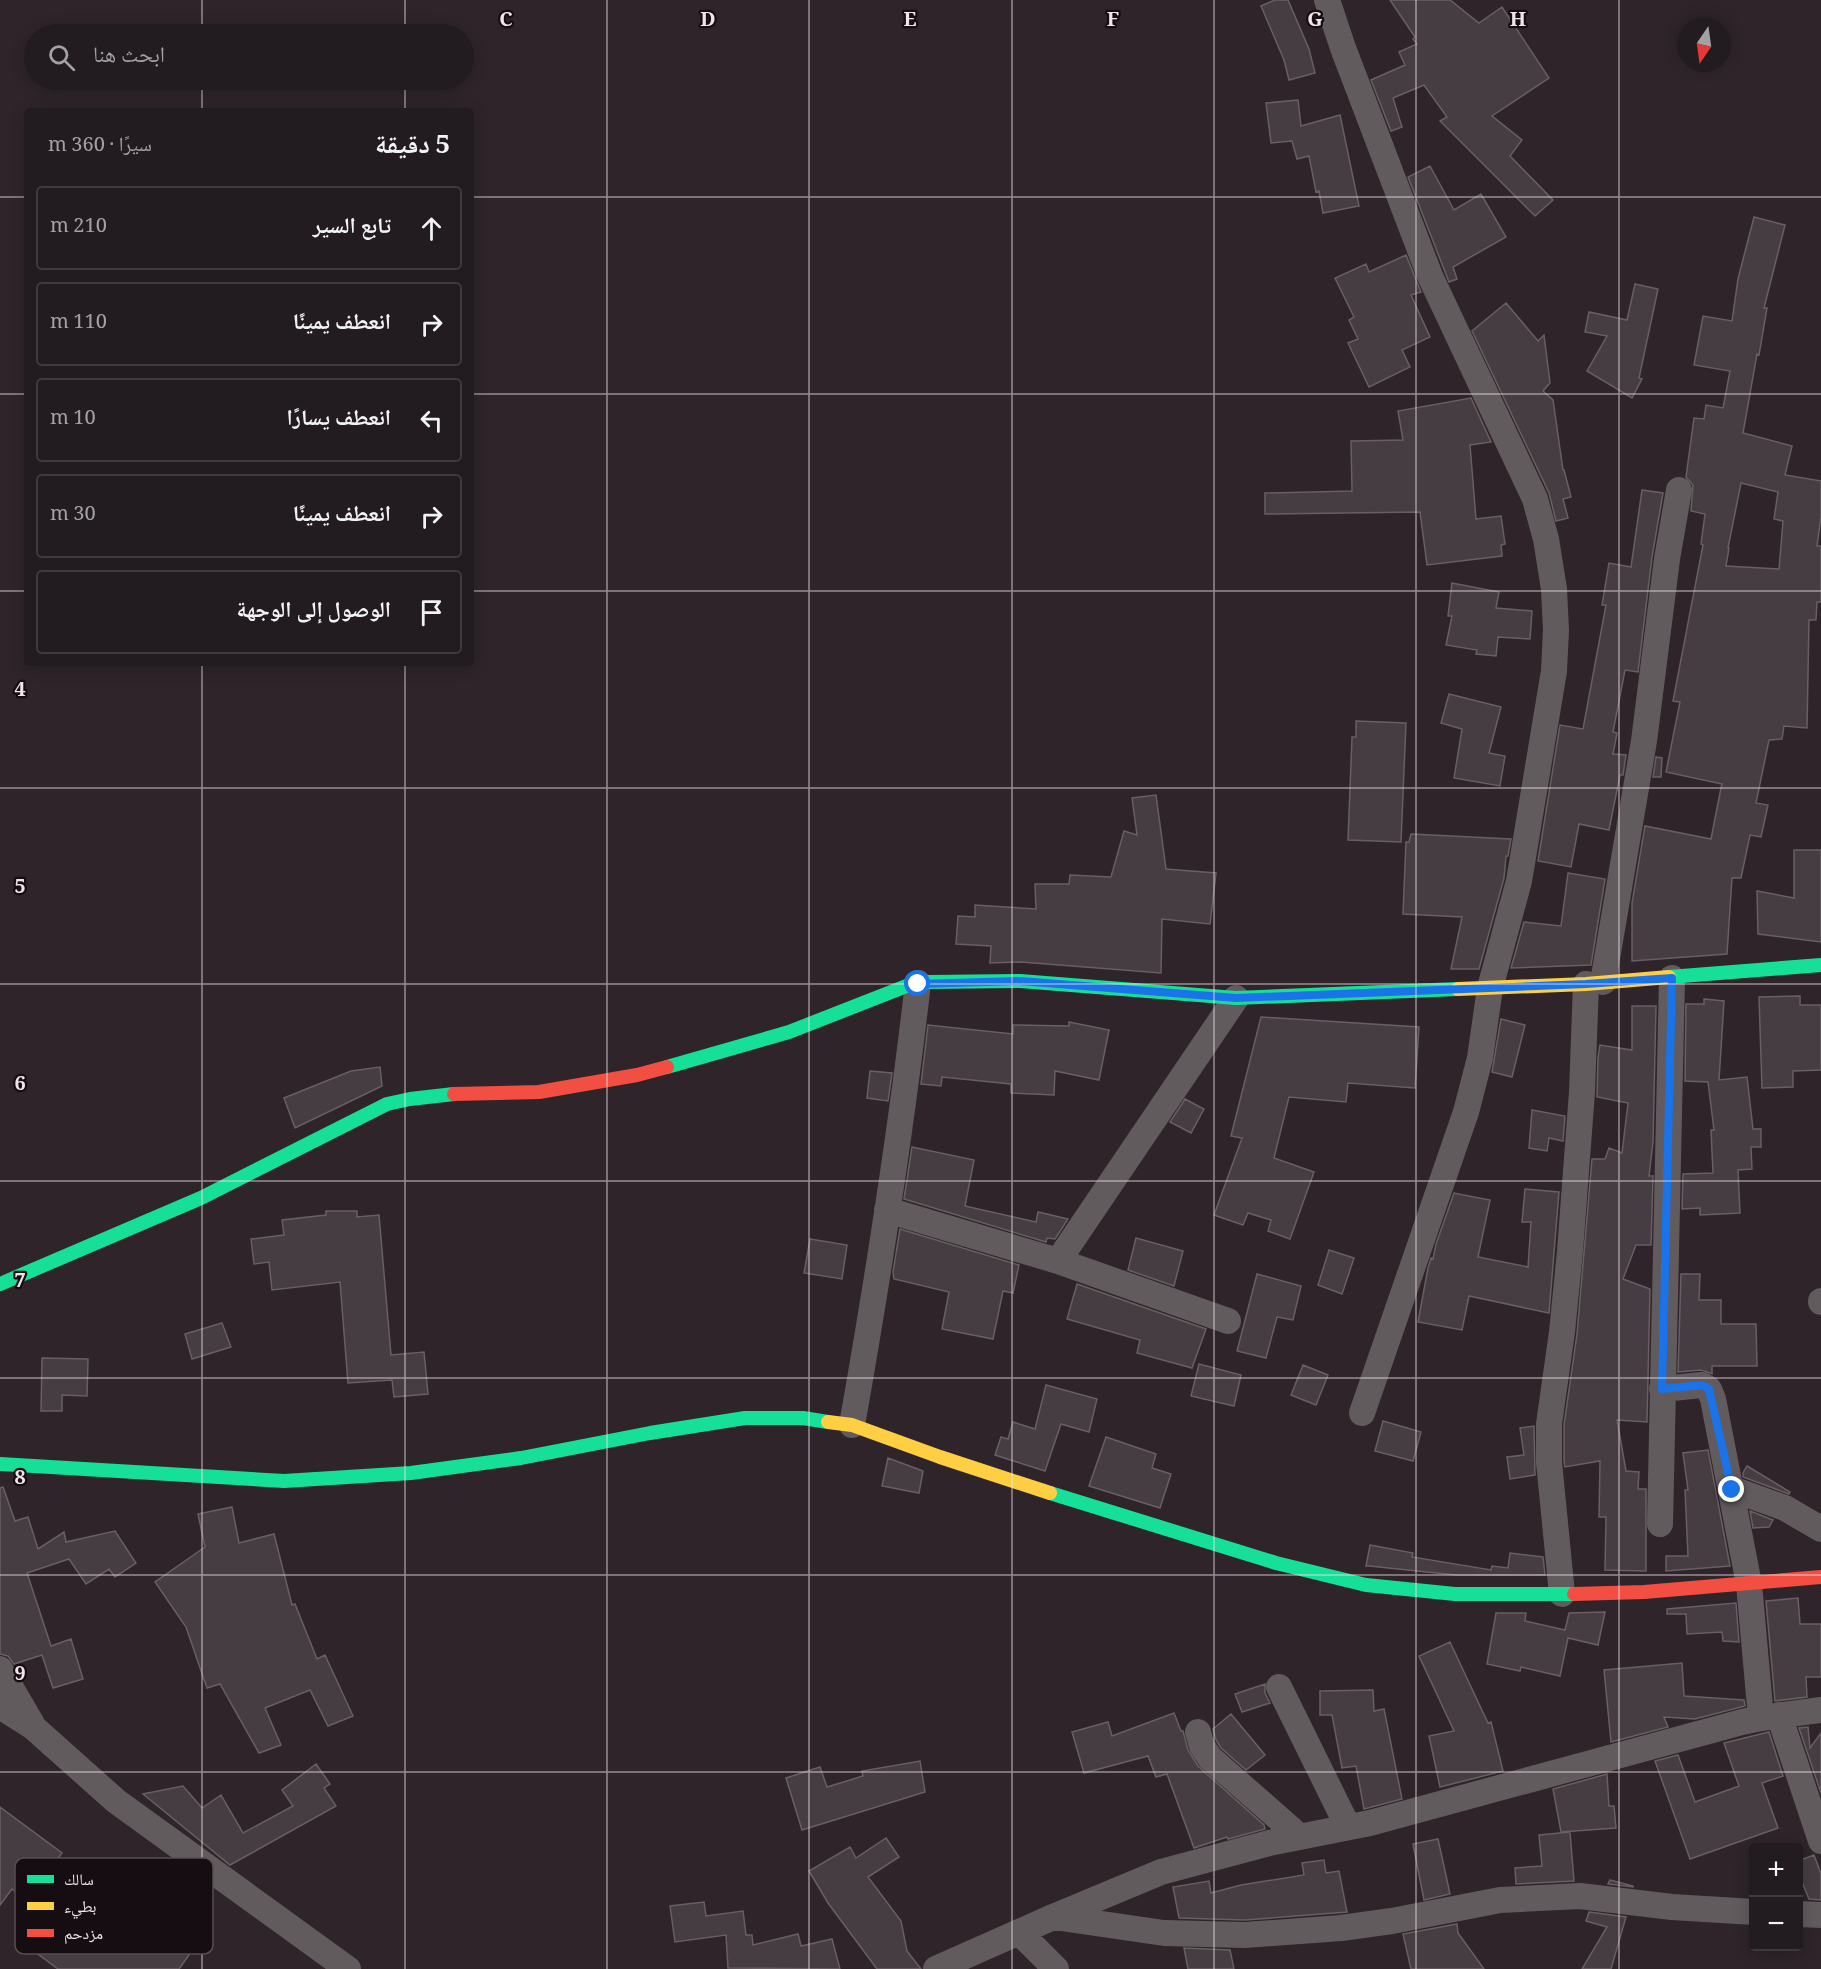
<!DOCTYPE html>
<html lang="ar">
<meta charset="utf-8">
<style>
:root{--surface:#221b20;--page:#2a2429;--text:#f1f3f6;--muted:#a2a1a5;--line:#3f393e}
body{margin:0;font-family:Georgia,"Noto Naskh Arabic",serif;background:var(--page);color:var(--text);direction:rtl}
.controls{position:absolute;right:18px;bottom:18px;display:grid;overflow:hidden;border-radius:6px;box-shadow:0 3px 15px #0003}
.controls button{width:54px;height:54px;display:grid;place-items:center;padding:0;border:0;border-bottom:2px solid var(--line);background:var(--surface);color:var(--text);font:30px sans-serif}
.compass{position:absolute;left:1677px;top:18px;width:54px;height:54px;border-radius:50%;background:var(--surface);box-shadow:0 3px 15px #0003;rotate:193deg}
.stop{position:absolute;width:18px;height:18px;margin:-14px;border:4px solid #1a73e8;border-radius:50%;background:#fff}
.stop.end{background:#1a73e8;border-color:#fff;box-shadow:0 2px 6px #0008}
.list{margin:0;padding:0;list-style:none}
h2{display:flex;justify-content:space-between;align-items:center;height:78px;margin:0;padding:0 24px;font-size:26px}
h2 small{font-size:20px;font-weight:400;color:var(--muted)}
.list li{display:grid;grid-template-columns:39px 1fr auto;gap:18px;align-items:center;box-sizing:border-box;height:84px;margin:0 12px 12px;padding:0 12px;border:2px solid var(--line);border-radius:6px}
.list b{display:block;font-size:22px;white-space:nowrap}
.list em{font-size:20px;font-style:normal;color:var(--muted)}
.icon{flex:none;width:33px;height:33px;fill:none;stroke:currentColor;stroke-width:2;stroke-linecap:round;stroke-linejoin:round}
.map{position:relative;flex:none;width:1821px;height:1969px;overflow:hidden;direction:ltr}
.search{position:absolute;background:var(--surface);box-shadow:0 3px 15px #0003;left:24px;top:24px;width:450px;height:66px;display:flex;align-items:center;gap:15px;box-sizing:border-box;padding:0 21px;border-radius:33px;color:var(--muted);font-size:22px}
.panel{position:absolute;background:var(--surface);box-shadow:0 3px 15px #0003;left:24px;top:108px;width:450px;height:558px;border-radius:6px;direction:rtl}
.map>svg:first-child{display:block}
</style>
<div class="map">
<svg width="1821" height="1969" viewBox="0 0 1821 1969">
<rect width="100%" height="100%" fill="#2e242a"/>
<path fill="#463d42" stroke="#685e64" stroke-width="1.5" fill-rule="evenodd" d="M 1275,0 L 1288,0 L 1309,49 L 1315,73 L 1289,80 L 1284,60 L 1261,6 Z
M 1390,0 L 1450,0 L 1479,23 L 1502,7 L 1549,78 L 1492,116 L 1522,140 L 1510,156 L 1553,200 L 1535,216 L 1440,121 L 1447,117 L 1424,85 L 1393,98 L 1402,127 L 1391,131 L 1371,80 L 1405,65 L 1399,52 L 1417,44 L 1413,39 L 1415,37 Z
M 1298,100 L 1301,126 L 1340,115 L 1359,206 L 1323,213 L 1319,191 L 1316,192 L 1309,156 L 1297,159 L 1292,141 L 1271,143 L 1266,103 Z
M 1430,166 L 1454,210 L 1481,194 L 1506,237 L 1453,267 L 1457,279 L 1449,282 L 1408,177 Z
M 1754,217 L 1785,225 L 1764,308 L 1767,308 L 1759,355 L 1757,354 L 1743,433 L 1792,446 L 1785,475 L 1821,481 L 1821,517 L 1817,546 L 1821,546 L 1821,602 L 1817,602 L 1816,620 L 1809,620 L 1807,728 L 1784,726 L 1782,739 L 1769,740 L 1756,803 L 1768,805 L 1761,837 L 1750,835 L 1741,878 L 1732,878 L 1727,954 L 1632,961 L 1632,903 L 1645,826 L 1711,839 L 1721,788 L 1722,784 L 1666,772 L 1680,702 L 1673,701 L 1703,545 L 1701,544 L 1705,514 L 1691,511 L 1693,485 L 1686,477 L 1694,418 L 1704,419 L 1706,405 L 1723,408 L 1730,371 L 1694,365 L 1703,316 L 1732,321 L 1738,279 ZM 1741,483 L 1778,492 L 1774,519 L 1783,521 L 1779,569 L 1726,566 L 1729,548 L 1728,548 Z
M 1406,255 L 1421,292 L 1411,295 L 1430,337 L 1402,350 L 1410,367 L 1369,387 L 1348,343 L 1358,339 L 1349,320 L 1354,317 L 1335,278 L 1366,264 L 1369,272 Z
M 1635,284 L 1658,289 L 1639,378 L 1642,379 L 1632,398 L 1587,371 L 1607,336 L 1585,332 L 1589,312 L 1627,320 Z
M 1506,303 L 1538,341 L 1544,335 L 1550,383 L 1543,391 L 1553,400 L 1563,470 L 1564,470 L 1571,497 L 1563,499 L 1568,518 L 1556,521 L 1549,493 L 1472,331 Z
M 1471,398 L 1491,442 L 1470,445 L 1476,519 L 1501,516 L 1505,544 L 1501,545 L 1502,556 L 1427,565 L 1420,512 L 1265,514 L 1265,493 L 1352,491 L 1351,441 L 1403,440 L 1398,411 Z
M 1642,490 L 1663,493 L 1652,557 L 1638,672 L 1625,670 L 1613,732 L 1617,733 L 1613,754 L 1626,755 L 1623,775 L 1620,775 L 1609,830 L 1579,824 L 1571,867 L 1538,861 L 1560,725 L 1583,729 L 1606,605 L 1602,605 L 1609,563 L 1631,567 Z
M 1452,583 L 1499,592 L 1496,608 L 1532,611 L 1530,639 L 1498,637 L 1496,656 L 1476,654 L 1477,650 L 1446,645 L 1452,616 L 1448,616 Z
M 1449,694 L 1501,707 L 1489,753 L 1505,756 L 1500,786 L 1454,778 L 1462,729 L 1441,723 Z
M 1356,721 L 1406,723 L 1401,842 L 1348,840 L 1352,737 L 1356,737 Z
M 1656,757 L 1662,758 L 1661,777 L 1653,777 Z
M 1156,795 L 1166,869 L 1216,873 L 1210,924 L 1162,919 L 1161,973 L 1021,962 L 990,963 L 991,946 L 956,944 L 958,916 L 975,917 L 975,905 L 1036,909 L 1035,884 L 1069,884 L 1070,875 L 1111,877 L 1124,831 L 1137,835 L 1132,798 Z
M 1411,834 L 1511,839 L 1508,856 L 1506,856 L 1504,878 L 1479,969 L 1451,969 L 1462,917 L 1403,914 L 1406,842 L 1409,842 Z
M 1794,850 L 1821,850 L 1821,942 L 1758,934 L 1757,891 L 1794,898 Z
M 1568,873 L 1605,879 L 1591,965 L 1511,968 L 1524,922 L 1561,926 Z
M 1800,996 L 1800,1005 L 1821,1005 L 1821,1070 L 1793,1071 L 1793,1087 L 1762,1088 L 1759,997 Z
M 1704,999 L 1724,1001 L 1719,1080 L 1747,1077 L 1753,1129 L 1761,1129 L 1761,1147 L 1751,1147 L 1752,1169 L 1738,1170 L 1740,1213 L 1700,1215 L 1700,1208 L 1682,1209 L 1683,1174 L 1713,1173 L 1711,1130 L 1714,1130 L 1708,1082 L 1685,1081 L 1686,1004 L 1704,1004 Z
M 1632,1006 L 1656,1006 L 1653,1142 L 1649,1176 L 1653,1176 L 1651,1245 L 1636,1245 L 1623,1279 L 1650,1289 L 1647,1422 L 1617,1420 L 1626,1471 L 1639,1472 L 1638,1489 L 1646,1489 L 1646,1571 L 1605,1570 L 1606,1517 L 1599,1517 L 1600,1461 L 1565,1467 L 1564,1461 L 1564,1425 L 1577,1334 L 1592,1159 L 1605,1159 L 1609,1148 L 1622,1153 L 1628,1103 L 1597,1097 L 1598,1058 L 1600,1045 L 1632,1050 Z
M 1261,1017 L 1419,1027 L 1415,1088 L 1348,1083 L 1346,1102 L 1289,1097 L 1274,1158 L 1314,1172 L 1290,1239 L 1268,1231 L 1271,1220 L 1248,1213 L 1243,1225 L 1214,1215 L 1242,1138 L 1231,1136 Z
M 1501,1019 L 1525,1025 L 1512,1077 L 1492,1072 Z
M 1069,1022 L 1109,1030 L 1099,1080 L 1055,1071 L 1054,1095 L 1011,1093 L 1011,1084 L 942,1077 L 941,1086 L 921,1084 L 928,1025 L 1013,1034 L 1013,1025 L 1069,1026 Z
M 380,1067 L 382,1086 L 295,1128 L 284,1098 L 351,1071 Z
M 870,1071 L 892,1073 L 888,1101 L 867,1098 Z
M 1185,1099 L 1204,1109 L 1191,1133 L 1170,1122 Z
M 1532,1110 L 1565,1116 L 1563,1141 L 1549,1138 L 1547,1151 L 1529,1148 Z
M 912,1147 L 974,1160 L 965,1206 L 1036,1222 L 1038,1212 L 1068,1219 L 1055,1239 L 1047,1238 L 1046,1242 L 904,1199 Z
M 1525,1189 L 1559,1192 L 1549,1313 L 1469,1296 L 1462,1330 L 1418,1322 L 1428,1268 L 1431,1258 L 1433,1259 L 1436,1244 L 1454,1193 L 1490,1200 L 1478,1257 L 1528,1267 L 1531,1222 L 1522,1222 Z
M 326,1211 L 357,1211 L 357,1217 L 379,1215 L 391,1355 L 424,1352 L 428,1394 L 394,1397 L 392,1380 L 348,1383 L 340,1282 L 272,1290 L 269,1262 L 254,1264 L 251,1239 L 284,1235 L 282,1220 L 326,1215 Z
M 900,1229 L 1019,1265 L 1013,1293 L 1003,1291 L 993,1339 L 942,1329 L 949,1292 L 894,1279 L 893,1272 Z
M 1136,1238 L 1183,1251 L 1174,1286 L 1128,1270 Z
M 810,1239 L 847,1245 L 842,1279 L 804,1273 Z
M 1329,1250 L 1354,1258 L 1342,1294 L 1318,1285 Z
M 1257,1274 L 1301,1286 L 1293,1320 L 1277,1317 L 1266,1358 L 1237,1351 Z
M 1681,1274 L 1700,1274 L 1699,1300 L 1721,1300 L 1721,1324 L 1756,1324 L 1757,1366 L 1712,1366 L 1712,1374 L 1701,1370 L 1678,1372 Z
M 1077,1284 L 1206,1329 L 1192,1368 L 1137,1353 L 1140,1340 L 1067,1319 Z
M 222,1323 L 231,1347 L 192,1359 L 185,1334 Z
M 42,1358 L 88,1359 L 87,1396 L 62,1395 L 62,1411 L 41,1411 Z
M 1199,1364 L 1241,1375 L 1234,1406 L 1191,1396 Z
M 1303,1365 L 1328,1375 L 1316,1405 L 1291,1395 Z
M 1046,1385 L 1097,1399 L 1089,1432 L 1061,1424 L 1045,1471 L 995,1455 L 1001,1437 L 1008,1439 L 1013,1422 L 1035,1429 Z
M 1383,1421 L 1421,1432 L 1413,1461 L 1375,1451 Z
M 1534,1426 L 1535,1475 L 1510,1479 L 1507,1457 L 1524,1455 L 1520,1428 Z
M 1106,1437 L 1156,1454 L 1152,1468 L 1171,1474 L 1160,1508 L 1089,1486 Z
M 1708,1450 L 1730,1566 L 1666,1571 L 1666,1556 L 1688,1556 L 1685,1490 L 1688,1490 L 1683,1453 Z
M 888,1458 L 923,1471 L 919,1493 L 882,1486 Z
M 1747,1466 L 1790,1492 L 1789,1494 L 1743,1477 L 1743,1473 Z
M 3,1487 L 15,1521 L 28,1517 L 38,1549 L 64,1532 L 66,1542 L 115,1531 L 136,1563 L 115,1577 L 109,1569 L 86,1584 L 69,1559 L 27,1573 L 51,1646 L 71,1639 L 83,1679 L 53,1688 L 42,1655 L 14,1664 L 8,1656 L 0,1654 L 0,1488 Z
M 232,1507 L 239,1543 L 274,1534 L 292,1605 L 295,1604 L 317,1659 L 325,1655 L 353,1716 L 328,1726 L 310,1690 L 265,1708 L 281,1745 L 259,1753 L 220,1684 L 207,1688 L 186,1627 L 155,1582 L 205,1547 L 198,1514 Z
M 1750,1511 L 1773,1520 L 1769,1527 L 1753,1528 Z
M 1370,1545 L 1413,1553 L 1412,1557 L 1491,1570 L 1492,1566 L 1508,1568 L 1510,1553 L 1543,1557 L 1545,1575 L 1456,1575 L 1369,1566 L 1366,1566 Z
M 1798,1598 L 1800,1624 L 1821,1624 L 1821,1677 L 1806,1677 L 1807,1697 L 1775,1701 L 1766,1601 Z
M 1736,1603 L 1739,1642 L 1723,1641 L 1722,1632 L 1687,1634 L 1686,1614 L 1667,1614 L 1667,1609 Z
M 1605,1612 L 1598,1645 L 1568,1638 L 1560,1676 L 1521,1667 L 1520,1671 L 1487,1664 L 1496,1613 L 1526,1613 L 1525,1621 L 1565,1630 L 1569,1613 Z
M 1450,1642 L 1488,1723 L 1491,1722 L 1503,1771 L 1440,1787 L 1429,1736 L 1454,1731 L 1419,1656 Z
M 1682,1663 L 1684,1696 L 1744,1700 L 1745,1706 L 1695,1719 L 1664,1717 L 1668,1727 L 1611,1742 L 1604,1670 Z
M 1265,1684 L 1265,1693 L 1270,1703 L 1242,1712 L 1235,1694 Z
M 1373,1690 L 1374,1711 L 1384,1709 L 1402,1799 L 1364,1809 L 1356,1766 L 1342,1768 L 1332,1715 L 1320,1715 L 1320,1691 Z
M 1174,1713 L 1181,1731 L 1183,1731 L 1188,1750 L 1198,1766 L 1264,1825 L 1265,1829 L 1228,1839 L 1227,1837 L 1194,1848 L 1167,1774 L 1156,1777 L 1148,1756 L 1084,1773 L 1072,1732 L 1108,1722 L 1112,1736 Z
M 1231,1714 L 1265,1755 L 1246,1770 L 1221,1748 L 1216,1740 L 1213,1729 Z
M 1808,1727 L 1810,1748 L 1821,1733 L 1821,1793 L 1799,1728 Z
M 1769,1732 L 1783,1776 L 1762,1783 L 1778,1828 L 1690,1859 L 1655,1761 L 1678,1755 L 1695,1802 L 1739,1786 L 1724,1743 Z
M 920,1761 L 925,1792 L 802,1830 L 786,1778 L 820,1767 L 827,1787 L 863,1776 L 862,1771 Z
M 316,1764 L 330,1784 L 324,1788 L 336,1806 L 230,1865 L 143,1794 L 183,1786 L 202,1808 L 221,1795 L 243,1833 L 293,1806 L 282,1790 Z
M 1607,1774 L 1609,1806 L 1614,1806 L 1616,1828 L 1561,1832 L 1553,1789 Z
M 0,1807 L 62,1853 L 28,1900 L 12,1889 L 0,1905 Z
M 1570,1832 L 1574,1881 L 1516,1884 L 1515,1868 L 1542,1866 L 1539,1835 Z
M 886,1838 L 899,1857 L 868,1877 L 901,1921 L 907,1951 L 921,1969 L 877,1969 L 828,1903 L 809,1871 L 850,1847 L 856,1858 Z
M 1438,1839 L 1450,1894 L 1424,1900 L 1413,1844 Z
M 1814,1855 L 1821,1874 L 1821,1900 L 1809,1899 L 1798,1872 L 1798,1861 Z
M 1324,1860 L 1326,1873 L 1339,1871 L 1347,1912 L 1245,1920 L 1179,1918 L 1173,1887 L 1209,1881 L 1211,1893 L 1241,1885 L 1304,1875 L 1302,1863 Z
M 1610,1880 L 1633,1886 L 1633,1887 L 1608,1884 Z
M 89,1886 L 142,1925 L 147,1918 L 192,1951 L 179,1969 L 58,1969 L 38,1954 Z
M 704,1902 L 706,1916 L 743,1911 L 746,1935 L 752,1935 L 753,1945 L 798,1934 L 801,1946 L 832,1939 L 840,1969 L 728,1968 L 726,1935 L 675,1942 L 670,1906 Z
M 1589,1912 L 1626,1917 L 1611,1969 L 1582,1969 L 1607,1927 L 1586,1921 Z
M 1457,1924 L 1458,1933 L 1484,1969 L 1411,1969 L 1403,1934 Z
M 1184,1948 L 1230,1950 L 1234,1969 L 1188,1969 Z"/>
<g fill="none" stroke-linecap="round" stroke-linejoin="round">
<path stroke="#615b5e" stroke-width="26" d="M 1327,0 L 1343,48 L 1430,276 L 1535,499 L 1546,539 L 1554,589 L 1556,630 L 1554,671 L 1519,881 L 1490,988 L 1480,1058 L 1466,1112 L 1362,1413
M 1603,982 L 1644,741 L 1667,559 L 1679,490
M 887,1210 L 1058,1261 L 1228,1321
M 1058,1261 L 1236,998
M 1821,1302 L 1821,1301
M 1662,1389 L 1702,1385 L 1709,1389 L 1713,1399 L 1749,1584 L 1761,1718
M 852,1425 C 878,1278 901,1131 918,983
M 1732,1489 L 1785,1508 L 1821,1529
M 1660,1524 L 1672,978
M 1562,1594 L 1549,1462 L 1549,1424 L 1562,1332 L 1570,1251 L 1582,1092 L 1586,984
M 0,1669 L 32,1724
M 1279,1687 L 1348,1827
M 0,1706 L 33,1727 L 116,1801 L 348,1969
M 1779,1715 L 1821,1841
M 1198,1732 L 1202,1746 L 1210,1758 L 1300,1837
M 1798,1914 L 1821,1915
M 1054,1917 L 1164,1933 L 1245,1935 L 1341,1928 L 1392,1921 L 1500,1900 L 1580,1896 L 1672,1907 L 1754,1912
M 1019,1932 L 1056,1969
M 936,1969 L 1053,1917 L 1161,1872 L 1269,1843 L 1370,1823 L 1742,1722 L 1761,1718 L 1821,1710"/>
<path stroke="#16e098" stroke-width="14" d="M 1669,977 L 1821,965
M 667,1067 L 789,1032 L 909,985 L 928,982 L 1020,981 L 1236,998 L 1458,989
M 0,1284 L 201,1198 L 387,1104 L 410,1099 L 454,1094
M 0,1464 L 284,1481 L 411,1473 L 521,1458 L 650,1433 L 745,1418 L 803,1418 L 828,1422
M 1050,1493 L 1276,1563 L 1366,1585 L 1455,1594 L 1574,1594"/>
<path stroke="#ffcf43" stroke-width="14" d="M 1458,989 L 1586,984 L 1669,977
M 828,1422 L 852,1425 L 940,1457 L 1050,1493"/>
<path stroke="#f24e42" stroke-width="14" d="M 454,1094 L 539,1092 L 637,1075 L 667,1067
M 1574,1594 L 1644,1592 L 1821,1577"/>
</g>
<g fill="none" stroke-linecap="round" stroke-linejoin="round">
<path stroke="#1a73e8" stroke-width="8" d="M 918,984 L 1020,981 L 1236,998 L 1586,984 L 1672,978 L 1662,1389 L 1702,1385 L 1709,1389 L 1732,1490"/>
</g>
<path fill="none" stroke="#f1e4eb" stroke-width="1.5" stroke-opacity="0.55" d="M 202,0 L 202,34M 405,0 L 405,34M 607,0 L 607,1969M 809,0 L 809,1969M 1012,0 L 1012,1969M 1214,0 L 1214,1969M 1416,0 L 1416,1969M 1619,0 L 1619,1969M 202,80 L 202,111M 405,80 L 405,111M 0,197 L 27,197M 471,197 L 1821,197M 0,394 L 27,394M 471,394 L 1821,394M 0,591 L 27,591M 471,591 L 1821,591M 202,663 L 202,1969M 405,663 L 405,1969M 0,788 L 1821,788M 0,984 L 1821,984M 0,1181 L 1821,1181M 0,1378 L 1821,1378M 0,1575 L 1821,1575M 0,1772 L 1821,1772"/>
<rect x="15" y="1858" width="198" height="96" rx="9" fill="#150d11" stroke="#574e52" stroke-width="1.5"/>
<rect x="27" y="1875" width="27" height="8" fill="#16e098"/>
<rect x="27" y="1902" width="27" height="8" fill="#ffcf43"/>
<rect x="27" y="1929" width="27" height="8" fill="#f24e42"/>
<g font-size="16" fill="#f1e4eb">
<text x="64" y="1885">سالك</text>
<text x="64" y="1912">بطيء</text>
<text x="64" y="1939">مزدحم</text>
</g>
<g font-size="20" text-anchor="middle" font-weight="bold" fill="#f1e4eb" stroke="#150d11" stroke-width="4.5" stroke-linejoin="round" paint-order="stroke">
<text x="506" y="26">C</text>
<text x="708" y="26">D</text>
<text x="910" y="26">E</text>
<text x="1113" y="26">F</text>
<text x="1315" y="26">G</text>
<text x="1518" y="26">H</text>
<text x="20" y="696">4</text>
<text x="20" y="893">5</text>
<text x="20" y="1090">6</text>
<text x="20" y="1287">7</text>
<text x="20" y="1484">8</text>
<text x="20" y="1680">9</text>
</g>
</svg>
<div class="controls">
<button>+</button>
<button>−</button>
</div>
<svg class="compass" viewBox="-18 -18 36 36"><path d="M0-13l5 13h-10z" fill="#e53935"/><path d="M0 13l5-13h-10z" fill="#a2a1a5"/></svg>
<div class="stop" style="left:918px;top:984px"></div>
<div class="stop end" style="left:1732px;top:1490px"></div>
<div class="search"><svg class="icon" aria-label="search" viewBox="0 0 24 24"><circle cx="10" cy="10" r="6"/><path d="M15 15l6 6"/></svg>ابحث هنا</div>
<section class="panel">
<h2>5 دقيقة<small>سيرًا · 360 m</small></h2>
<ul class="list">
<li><svg class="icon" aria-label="ahead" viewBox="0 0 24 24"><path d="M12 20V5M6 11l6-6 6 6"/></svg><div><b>تابع السير</b></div><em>210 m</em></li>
<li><svg class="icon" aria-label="right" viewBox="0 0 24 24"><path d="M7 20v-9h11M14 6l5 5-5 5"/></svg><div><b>انعطف يمينًا</b></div><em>110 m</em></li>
<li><svg class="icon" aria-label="left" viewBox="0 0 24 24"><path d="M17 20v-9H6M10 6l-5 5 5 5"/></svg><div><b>انعطف يسارًا</b></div><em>10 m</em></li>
<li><svg class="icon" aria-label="right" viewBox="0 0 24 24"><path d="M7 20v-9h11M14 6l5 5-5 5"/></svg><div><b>انعطف يمينًا</b></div><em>30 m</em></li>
<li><svg class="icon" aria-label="arrive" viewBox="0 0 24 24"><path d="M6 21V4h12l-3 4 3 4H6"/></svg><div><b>الوصول إلى الوجهة</b></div></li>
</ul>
</section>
</div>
